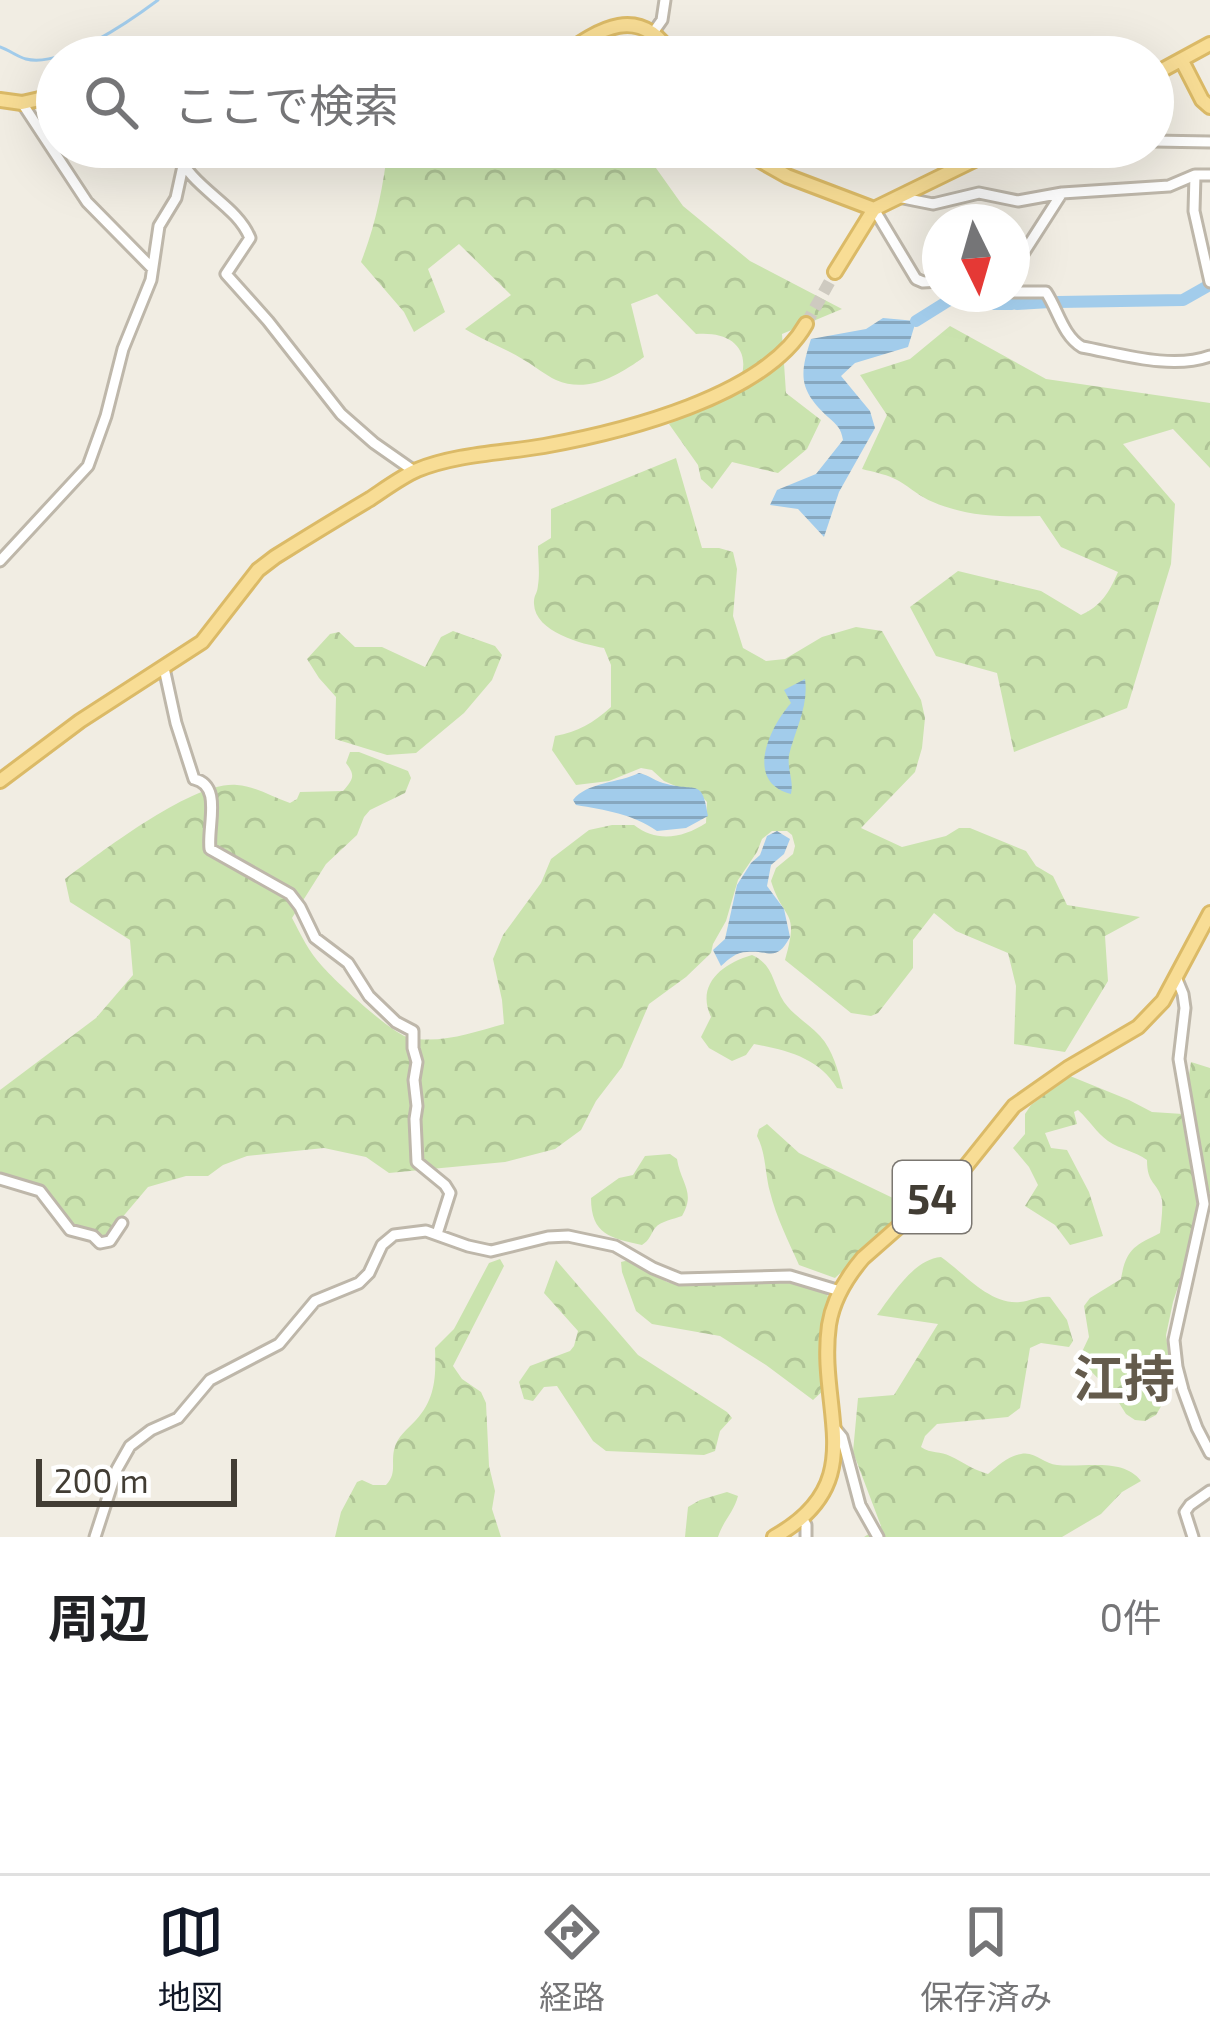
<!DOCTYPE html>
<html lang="ja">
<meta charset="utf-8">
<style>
:root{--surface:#fff;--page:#f2f2f2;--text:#202124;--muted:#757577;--line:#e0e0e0;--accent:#111827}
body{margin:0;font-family:"Exo 2","Noto Sans JP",sans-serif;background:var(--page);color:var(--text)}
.compass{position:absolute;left:922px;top:204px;width:108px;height:108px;border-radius:50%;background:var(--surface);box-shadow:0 12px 48px #0002;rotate:175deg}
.scale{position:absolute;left:36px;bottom:30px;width:201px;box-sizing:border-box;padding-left:12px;border:6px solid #423d34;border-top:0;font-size:33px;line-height:42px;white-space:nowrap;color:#423d34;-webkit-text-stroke:9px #fff;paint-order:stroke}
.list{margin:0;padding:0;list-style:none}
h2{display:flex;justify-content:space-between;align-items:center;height:156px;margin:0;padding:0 48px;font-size:51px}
h2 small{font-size:39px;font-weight:400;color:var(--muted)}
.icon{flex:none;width:66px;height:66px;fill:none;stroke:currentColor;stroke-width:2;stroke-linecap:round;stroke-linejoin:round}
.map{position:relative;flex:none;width:1210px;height:1537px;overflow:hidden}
.search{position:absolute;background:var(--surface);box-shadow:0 12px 48px #0002;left:36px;right:36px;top:36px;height:132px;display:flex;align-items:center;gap:30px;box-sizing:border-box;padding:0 42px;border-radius:66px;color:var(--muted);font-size:45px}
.sheet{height:336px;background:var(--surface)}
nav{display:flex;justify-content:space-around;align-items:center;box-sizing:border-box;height:168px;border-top:3px solid var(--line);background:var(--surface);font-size:33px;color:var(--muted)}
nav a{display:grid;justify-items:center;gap:6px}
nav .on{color:var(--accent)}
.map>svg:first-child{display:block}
</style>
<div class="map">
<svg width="1210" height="1537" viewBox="0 0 1210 1537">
<defs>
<pattern id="forest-crowns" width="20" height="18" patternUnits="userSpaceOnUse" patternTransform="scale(3)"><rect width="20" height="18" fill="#cae3ae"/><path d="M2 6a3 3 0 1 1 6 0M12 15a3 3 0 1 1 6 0" fill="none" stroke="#afc496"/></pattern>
<pattern id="water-rules" width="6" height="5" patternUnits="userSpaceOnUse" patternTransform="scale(3)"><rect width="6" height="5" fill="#a2cceb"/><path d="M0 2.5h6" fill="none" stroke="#86a7bf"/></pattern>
</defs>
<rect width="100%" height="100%" fill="#f1ede3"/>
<path fill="url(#forest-crowns)" d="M 388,147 L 641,147 L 683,206 L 750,261 L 842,309 L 782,334 L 786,393 L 821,420 L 807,449 L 778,473 L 732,462 L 712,489 L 701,479 L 698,465 L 669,424 L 738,386 C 754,350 732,331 696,334 L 657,294 L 631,304 L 644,357 C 619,375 588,394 556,380 C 545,375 535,366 524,360 C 505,348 484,341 465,329 L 511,295 L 459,244 L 428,269 L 445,312 L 414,332 L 404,312 L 361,262 C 376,224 383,187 388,147 Z
M 950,326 L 1046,379 L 1210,403 L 1210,468 L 1173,429 L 1123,444 L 1175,504 L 1171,564 L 1127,708 L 1014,752 L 997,673 L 936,656 L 910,607 L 958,571 L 1041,591 L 1081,615 C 1101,606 1109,593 1118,572 L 1061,547 L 1040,516 C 1002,517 968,517 933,502 C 920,497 911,488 899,481 C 889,475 874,472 862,469 L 887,415 L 860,375 L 910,359 Z
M 676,458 L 702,548 L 719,548 L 733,552 L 737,569 L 733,616 L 743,648 L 766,661 L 785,659 L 822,637 L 856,627 L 882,631 L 921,700 L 925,718 L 922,748 L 915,772 L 861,828 L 902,847 L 946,836 L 959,828 L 970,828 L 1026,851 L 1036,866 L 1053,876 L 1067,905 L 1140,917 L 1105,936 L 1108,981 L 1065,1052 L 1014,1044 L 1016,986 L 1008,953 L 956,931 L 934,913 L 913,940 L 913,968 L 878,1013 L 871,1016 L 851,1013 L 785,960 C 800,908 784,923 771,881 L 776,868 L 793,854 L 795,846 L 792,835 L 787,831 L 772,831 L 762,839 L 757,852 L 738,880 L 726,921 L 713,944 L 711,953 L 686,977 L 649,1004 L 622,1067 L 596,1101 L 581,1130 L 555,1149 L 505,1162 L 389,1173 L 366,1157 L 324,1148 L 247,1156 L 223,1165 L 208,1176 L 186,1176 L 148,1187 L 104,1239 L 70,1228 L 39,1186 L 0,1172 L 0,1090 L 96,1018 L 133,975 L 130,940 L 70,902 L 65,879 C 100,853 194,780 237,785 C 255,786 272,797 290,803 L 297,799 L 300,792 L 343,791 C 353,779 356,776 346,763 L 350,752 L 359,752 L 408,771 L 411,778 L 405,793 L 370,810 L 364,817 L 357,835 L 326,864 L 292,918 C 301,935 309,952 322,966 C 336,982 393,1035 410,1038 C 442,1044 474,1032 504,1024 L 502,1000 L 493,959 L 503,935 L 541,883 L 551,859 L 589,830 L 612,825 L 634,825 C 657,843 683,838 706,823 L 707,802 L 698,792 L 680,788 L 664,781 L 652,770 L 641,768 L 609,781 L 576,785 L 552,750 L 555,736 C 578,732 593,723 611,707 L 611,665 L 604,648 C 582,644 535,632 534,604 C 534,593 537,596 538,585 C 540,573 538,558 538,546 L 551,538 L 551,509 Z
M 453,631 L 495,646 L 502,655 L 492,680 L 464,713 L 416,753 L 387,755 L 335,739 L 336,697 L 319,678 L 307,659 L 330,634 L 339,632 L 355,647 L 382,647 L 425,667 L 441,637 Z
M 752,955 C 774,965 772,983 784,1002 C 793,1015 809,1024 820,1036 C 833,1050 838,1071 843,1089 L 837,1088 C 819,1058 787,1050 754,1044 L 746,1055 L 732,1061 L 709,1048 L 701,1037 L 711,1017 C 696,985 721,964 752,955 Z
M 1191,1062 L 1210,1068 L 1210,1193 L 1200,1192 L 1193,1241 L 1173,1302 L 1166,1335 L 1168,1352 L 1163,1403 L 1156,1415 L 1145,1421 L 1135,1420 L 1126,1414 L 1114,1395 L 1085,1365 L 1081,1354 L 1089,1337 L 1084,1306 L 1090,1298 L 1121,1279 C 1126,1249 1134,1246 1160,1233 C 1161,1223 1163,1210 1162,1200 C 1158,1182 1147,1185 1147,1160 C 1135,1151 1121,1150 1108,1141 C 1096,1132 1090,1121 1078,1110 L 1074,1112 L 1077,1124 L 1045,1133 L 1051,1148 L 1067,1150 L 1089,1192 L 1103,1236 L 1070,1245 L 1055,1225 L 1025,1206 L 1038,1185 L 1029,1167 L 1013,1148 L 1025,1134 L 1025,1114 L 1031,1105 L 1070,1076 L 1129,1100 L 1152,1112 L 1183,1114 Z
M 767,1124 L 799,1153 L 895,1199 L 903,1209 L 901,1217 L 835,1278 L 799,1265 C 789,1242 776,1217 770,1192 C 765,1174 766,1153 757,1136 L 759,1129 Z
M 670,1154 L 677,1159 C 681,1184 696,1192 682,1216 C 674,1219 661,1221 655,1228 C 650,1235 650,1240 642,1245 C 611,1238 591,1235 591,1198 L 619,1178 L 633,1175 L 645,1156 Z
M 941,1257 C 963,1272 989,1305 1020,1302 C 1032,1301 1037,1296 1050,1297 L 1067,1320 L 1073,1341 L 1069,1347 L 1041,1343 L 1030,1348 L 1020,1408 L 1008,1417 L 937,1424 L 925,1436 L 921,1447 C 931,1454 941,1451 950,1456 C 963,1462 973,1470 988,1474 C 998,1466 1008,1456 1021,1454 C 1035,1451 1044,1464 1057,1465 C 1084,1468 1123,1457 1141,1481 L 1122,1492 L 1101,1514 L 1062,1537 L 864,1537 L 881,1526 L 853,1452 L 858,1398 L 894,1395 L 938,1324 L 877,1315 C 892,1295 914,1259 941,1257 Z
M 500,1259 L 504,1266 L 453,1366 L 462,1379 L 481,1392 L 486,1403 L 489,1466 L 495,1491 L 492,1509 L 501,1537 L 335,1537 L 341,1512 L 357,1482 L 362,1480 L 373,1485 L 386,1485 C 397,1473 391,1465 394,1450 C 397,1436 408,1429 416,1420 C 436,1398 436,1375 435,1348 L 454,1329 L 489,1263 Z
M 556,1260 L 638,1355 L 727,1412 L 732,1418 L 720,1431 L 715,1451 L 704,1455 L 606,1451 L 593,1441 L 557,1386 L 544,1387 L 533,1401 L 524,1399 L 519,1382 L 530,1366 L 570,1351 L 574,1346 L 578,1331 L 544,1293 Z
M 629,1260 L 667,1282 L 684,1286 L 771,1280 L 811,1286 L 827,1294 L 829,1300 L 823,1333 L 826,1388 L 813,1400 L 766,1365 L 720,1336 L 652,1324 L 636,1311 L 622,1272 L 621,1262 Z
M 727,1492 L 738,1496 C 734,1512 723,1521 718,1537 L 685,1537 L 688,1507 L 700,1500 Z"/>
<path fill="url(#water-rules)" d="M 883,318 L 916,321 L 908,347 L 855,363 L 841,376 L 870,411 L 875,428 L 839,492 L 824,537 L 798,509 L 770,505 L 777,490 L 816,474 L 843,440 C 841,428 837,425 828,417 C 799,390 799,376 811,339 L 866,329 Z
M 805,679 C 809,706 795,730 789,755 C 787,770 794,780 791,794 C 744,782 769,728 791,703 L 784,690 Z
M 639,773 C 649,775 656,782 667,784 C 697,792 702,778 708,816 L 686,828 L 657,831 C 633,814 605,810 576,805 L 573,800 C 587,782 619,783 639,773 Z
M 777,831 L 790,839 L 784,854 L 771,865 L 767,886 L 784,909 L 790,937 C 776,963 770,950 747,952 C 736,952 729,959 721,966 L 713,950 L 725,939 L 737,885 L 751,863 L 760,855 L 767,836 Z"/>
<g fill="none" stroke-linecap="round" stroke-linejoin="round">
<path stroke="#a2cceb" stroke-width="3" d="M 0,47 C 9,50 18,57 26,59 C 63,68 130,21 158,0"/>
<path stroke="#a2cceb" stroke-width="12" d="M 1058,302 L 1183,300 L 1206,287
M 1017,304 L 1050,302
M 916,321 L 956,296 L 995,304 L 1012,304"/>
<path stroke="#cecac0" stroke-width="12" stroke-dasharray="12 6" stroke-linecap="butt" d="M 806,324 L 835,272"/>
<g stroke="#beb7aa" stroke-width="15">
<path id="minor" d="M 652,34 L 662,20 L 665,0
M 22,103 L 87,202 L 152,268
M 1153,141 L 1210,142
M 175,148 C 190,189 236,203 250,238 L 226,274 L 268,321 L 341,414 L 374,443 L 414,471
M 1195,175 L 1194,211 L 1210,282
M 898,197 L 933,204 L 979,193 L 1018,201 L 1062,193 L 1169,186 L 1195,175 L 1210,175
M 874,209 L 916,279 L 923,282 L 940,281
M 1012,271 L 1062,193
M 1012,292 L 1046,292 C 1058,310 1063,336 1082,347 C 1121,354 1172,370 1210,356
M 0,561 L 88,466 L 106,416 L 123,349 L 151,280 L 159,226 L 176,198 L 183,166 L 181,147
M 164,668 L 176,723 L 194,779 C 223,785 207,826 210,849 L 290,894 L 300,907 L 315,938 L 348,963 L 369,996 L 396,1022 L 413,1031 L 413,1048 L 417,1062 L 414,1080 L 417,1106 L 415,1119 L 417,1162 L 445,1185 L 450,1193 L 437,1234
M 1176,977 L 1183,994 L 1185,1008 L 1179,1059 L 1204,1204 L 1174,1340 L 1177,1367 L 1183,1390 L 1197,1428 L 1210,1453
M 0,1179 L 40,1191 L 70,1230 L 93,1236 L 100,1243 L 110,1241 L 122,1223
M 833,1426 L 842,1437 L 860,1505 L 878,1537
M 802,1518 L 806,1525 L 806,1537
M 95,1537 L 117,1469 L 130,1446 L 151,1430 L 178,1418 L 210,1380 L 279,1344 L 315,1301 L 359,1283 L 369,1273 L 382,1245 L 394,1235 L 426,1231 L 468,1246 L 491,1251 L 548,1237 L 568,1236 L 615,1246 L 653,1268 L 680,1279 L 790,1276 L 840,1291
M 1193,1537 L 1185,1512 L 1190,1505 L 1210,1491"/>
</g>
<g stroke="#dbba67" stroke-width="18">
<path id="major" d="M 560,57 C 599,29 640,2 673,57
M 1182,61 L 1202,100 L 1210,107
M 1153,75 L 1210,44
M 0,100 L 22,103 L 57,95
M 736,147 L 787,176 L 874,209
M 835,272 L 874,209 L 1001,147
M 0,781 L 80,721 L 202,642 L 258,570 L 275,557 C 307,537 338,518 370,499 C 385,489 401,477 417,470 C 456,454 503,453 544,446 C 621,432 765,397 806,324
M 774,1537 C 873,1482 817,1411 829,1325 C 833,1299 846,1278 863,1258 L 962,1171 L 1014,1106 L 1068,1068 L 1138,1027 L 1163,1001 L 1210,913"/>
</g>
<use href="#minor" stroke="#fff" stroke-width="9"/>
<use href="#major" stroke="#f8dd95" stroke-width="12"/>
</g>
<g text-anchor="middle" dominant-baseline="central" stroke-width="9" stroke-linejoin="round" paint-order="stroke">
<rect fill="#fff" stroke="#7b7771" stroke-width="3" x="893" y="1161" width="78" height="72" rx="9"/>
<g font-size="42" font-weight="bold" fill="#423d34">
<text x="932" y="1197">54</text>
</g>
<g font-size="51" font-weight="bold" fill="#645b4c" stroke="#fff">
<text x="1124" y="1376">江持</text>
</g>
</g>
</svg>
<svg class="compass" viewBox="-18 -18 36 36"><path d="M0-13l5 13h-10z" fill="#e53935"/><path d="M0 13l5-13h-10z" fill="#757577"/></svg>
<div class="scale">200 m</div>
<div class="search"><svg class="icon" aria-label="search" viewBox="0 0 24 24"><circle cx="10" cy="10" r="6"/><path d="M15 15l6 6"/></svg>ここで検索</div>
</div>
<section class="sheet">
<h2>周辺<small>0件</small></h2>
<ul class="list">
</ul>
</section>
<nav>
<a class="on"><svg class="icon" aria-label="map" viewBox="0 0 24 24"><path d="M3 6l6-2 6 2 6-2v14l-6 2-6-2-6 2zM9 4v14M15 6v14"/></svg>地図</a>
<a><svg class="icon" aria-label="directions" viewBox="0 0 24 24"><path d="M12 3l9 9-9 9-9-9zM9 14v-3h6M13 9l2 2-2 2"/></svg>経路</a>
<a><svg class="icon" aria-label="saved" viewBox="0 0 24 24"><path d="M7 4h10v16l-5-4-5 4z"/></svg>保存済み</a>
</nav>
